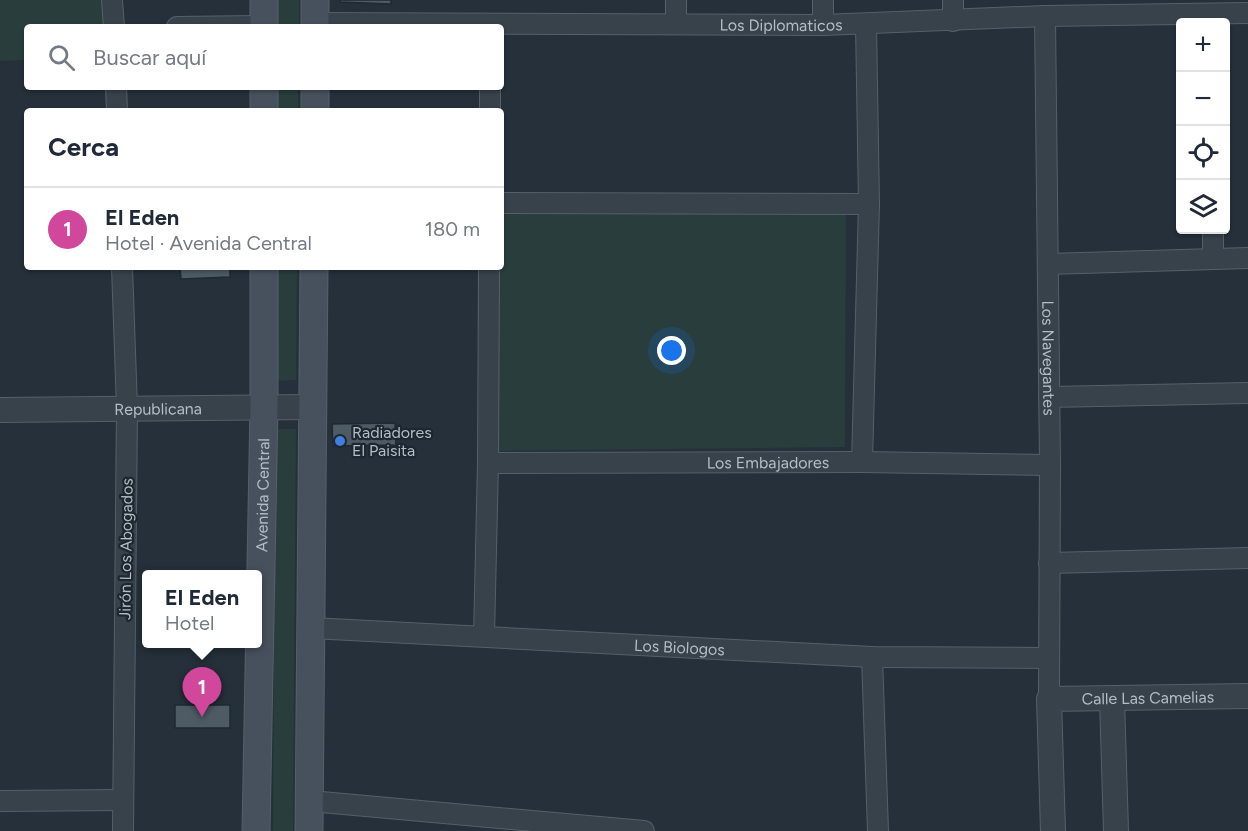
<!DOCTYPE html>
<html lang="es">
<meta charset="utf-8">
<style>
:root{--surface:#fff;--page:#f6f6f7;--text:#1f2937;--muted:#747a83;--line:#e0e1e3;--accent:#db2777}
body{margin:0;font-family:Figtree,sans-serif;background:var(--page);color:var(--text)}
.controls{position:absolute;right:18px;top:18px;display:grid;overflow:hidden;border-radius:6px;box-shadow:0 2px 4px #0004}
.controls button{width:54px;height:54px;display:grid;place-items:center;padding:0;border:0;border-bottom:2px solid var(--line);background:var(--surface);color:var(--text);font:30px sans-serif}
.you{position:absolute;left:672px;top:351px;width:21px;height:21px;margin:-15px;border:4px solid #fff;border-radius:50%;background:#1a73e8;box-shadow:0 0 0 9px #1a73e833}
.badge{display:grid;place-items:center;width:39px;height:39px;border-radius:50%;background:var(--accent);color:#fff;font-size:20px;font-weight:700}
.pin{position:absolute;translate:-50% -50px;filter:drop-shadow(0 2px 3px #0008)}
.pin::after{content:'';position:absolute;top:32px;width:21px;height:18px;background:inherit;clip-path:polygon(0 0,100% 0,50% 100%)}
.popup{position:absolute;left:142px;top:570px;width:120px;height:78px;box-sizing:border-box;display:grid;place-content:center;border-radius:6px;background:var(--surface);filter:drop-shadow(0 2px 4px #0005);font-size:20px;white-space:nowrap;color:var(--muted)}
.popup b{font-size:22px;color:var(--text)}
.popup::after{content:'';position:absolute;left:50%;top:100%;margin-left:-12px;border:12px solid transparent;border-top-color:var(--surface)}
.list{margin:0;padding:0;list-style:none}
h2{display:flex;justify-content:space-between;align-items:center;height:78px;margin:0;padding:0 24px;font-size:26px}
h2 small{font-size:20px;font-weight:400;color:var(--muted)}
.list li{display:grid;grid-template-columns:39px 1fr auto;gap:18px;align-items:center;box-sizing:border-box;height:84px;padding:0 24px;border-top:2px solid var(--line)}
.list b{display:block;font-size:22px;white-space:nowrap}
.list p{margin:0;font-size:20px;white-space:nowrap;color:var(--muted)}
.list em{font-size:20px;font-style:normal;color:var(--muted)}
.icon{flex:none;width:33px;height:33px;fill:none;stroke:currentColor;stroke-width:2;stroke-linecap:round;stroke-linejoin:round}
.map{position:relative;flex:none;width:1248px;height:831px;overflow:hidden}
.search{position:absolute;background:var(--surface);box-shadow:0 2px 4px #0004;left:24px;top:24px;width:480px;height:66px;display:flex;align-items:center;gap:15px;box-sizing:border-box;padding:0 21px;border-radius:6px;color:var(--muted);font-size:22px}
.panel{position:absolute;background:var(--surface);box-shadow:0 2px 4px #0004;left:24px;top:108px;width:480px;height:162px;border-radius:6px}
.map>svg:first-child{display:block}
</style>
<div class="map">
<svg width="1248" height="831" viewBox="0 0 1248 831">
<rect width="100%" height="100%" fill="#25303a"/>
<path fill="#283d3c" d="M 0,0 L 107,0 L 108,27 L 27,27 L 27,60 L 0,61 Z
M 278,0 L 299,0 L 299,27 L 278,27 Z
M 277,87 L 298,87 L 298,111 L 277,111 Z
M 501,212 L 846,213 L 845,447 L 494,451 L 495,267 L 501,267 Z
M 276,267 L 297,267 L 296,380 L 275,381 Z
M 275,429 L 296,429 L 293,831 L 273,831 Z"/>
<path fill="#4e5b65" stroke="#1f2931" stroke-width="1.5" d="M 340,0 L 391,0 L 391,4 L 340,2 Z
M 180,267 L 230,267 L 230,277 L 181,279 Z
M 395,423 L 396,445 L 333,446 L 332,424 Z
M 175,705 L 230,705 L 230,728 L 175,728 Z"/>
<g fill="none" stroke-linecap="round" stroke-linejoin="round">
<g stroke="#566068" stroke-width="22">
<g id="minor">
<path d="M 112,0 L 114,27"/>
<path d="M 676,0 L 676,24"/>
<path d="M 823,0 L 823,25"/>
<path d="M 953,0 L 953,21"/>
<path id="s1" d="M 1045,16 L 1050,465 L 1049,699"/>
<path id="s2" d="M 315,23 L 823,25 L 1045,16 L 1248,13"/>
<path d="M 177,27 L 264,26"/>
<path d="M 116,87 L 117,111"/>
<path d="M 490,111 L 490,87"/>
<path d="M 501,203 L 869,204"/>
<path d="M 1213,230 L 1213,259"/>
<path d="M 1048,264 L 1248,258"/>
<path d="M 122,267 L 127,408 L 123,831"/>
<path d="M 1049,397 L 1248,393"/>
<path d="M 862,462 L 869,204 L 866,24"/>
<path id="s3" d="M 488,463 L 862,462 L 1050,465"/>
<path d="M 1049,563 L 1248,558"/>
<path id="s4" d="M 311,628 L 872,657 L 1048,658"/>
<path d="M 484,636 L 488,463 L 489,267"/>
<path d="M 872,657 L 878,831"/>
<path d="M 0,801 L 123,800"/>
<path d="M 310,801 L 644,831"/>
</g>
</g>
<g stroke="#566068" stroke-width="26">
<g id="tertiary">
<path id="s5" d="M 0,410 L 314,407"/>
<path d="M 1112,699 L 1116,831"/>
<path id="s6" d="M 1053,831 L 1049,699 L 1248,696"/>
</g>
</g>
<g stroke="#566068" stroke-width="29">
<g id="secondary">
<path d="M 315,0 L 315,27"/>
<path d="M 264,27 L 264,0"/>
<path d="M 264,87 L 264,111"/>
<path d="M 315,111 L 315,87"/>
<path id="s7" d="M 256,831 L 264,406 L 264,267"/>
<path d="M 309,831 L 314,267"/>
</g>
</g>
<use href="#minor" stroke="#38424b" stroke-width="20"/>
<use href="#tertiary" stroke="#38424b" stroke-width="24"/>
<use href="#secondary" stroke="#47515d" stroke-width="27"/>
</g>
<circle fill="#3f7fe0" stroke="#1d272f" stroke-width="2" cx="340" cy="441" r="6"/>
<g text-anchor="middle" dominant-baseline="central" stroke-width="4.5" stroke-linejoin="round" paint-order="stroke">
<g font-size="16" fill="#b4bdc6" stroke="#1d272f">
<text stroke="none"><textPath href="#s2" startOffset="466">Los Diplomaticos</textPath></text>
<text stroke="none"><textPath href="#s1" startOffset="342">Los Navegantes</textPath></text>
<text stroke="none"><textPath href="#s5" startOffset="158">Republicana</textPath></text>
<text stroke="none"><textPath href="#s3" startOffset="280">Los Embajadores</textPath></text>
<text stroke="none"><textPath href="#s7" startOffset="336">Avenida Central</textPath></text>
<text transform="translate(126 549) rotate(-89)">Jirón Los Abogados</text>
<text stroke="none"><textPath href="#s4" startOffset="369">Los Biologos</textPath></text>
<text stroke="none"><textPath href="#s6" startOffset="231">Calle Las Camelias</textPath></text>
</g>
<g font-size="16" fill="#b4bdc6" stroke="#1d272f" text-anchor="start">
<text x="352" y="432">Radiadores<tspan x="352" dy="18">El Paisita</tspan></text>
</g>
</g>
</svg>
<div class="controls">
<button>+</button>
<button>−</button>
<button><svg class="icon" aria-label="locate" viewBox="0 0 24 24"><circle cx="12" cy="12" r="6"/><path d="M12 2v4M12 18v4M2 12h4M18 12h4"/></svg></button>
<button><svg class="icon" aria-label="layers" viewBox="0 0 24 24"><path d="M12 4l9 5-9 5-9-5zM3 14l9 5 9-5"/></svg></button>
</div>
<div class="you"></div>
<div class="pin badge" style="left:202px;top:717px;background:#d1479c">1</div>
<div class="popup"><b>El Eden</b>Hotel</div>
<div class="search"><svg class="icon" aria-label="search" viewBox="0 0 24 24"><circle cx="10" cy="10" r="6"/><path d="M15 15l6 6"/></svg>Buscar aquí</div>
<section class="panel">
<h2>Cerca<small></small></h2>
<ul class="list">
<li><span class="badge" style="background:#d1479c">1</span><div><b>El Eden</b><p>Hotel · Avenida Central</p></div><em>180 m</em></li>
</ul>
</section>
</div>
